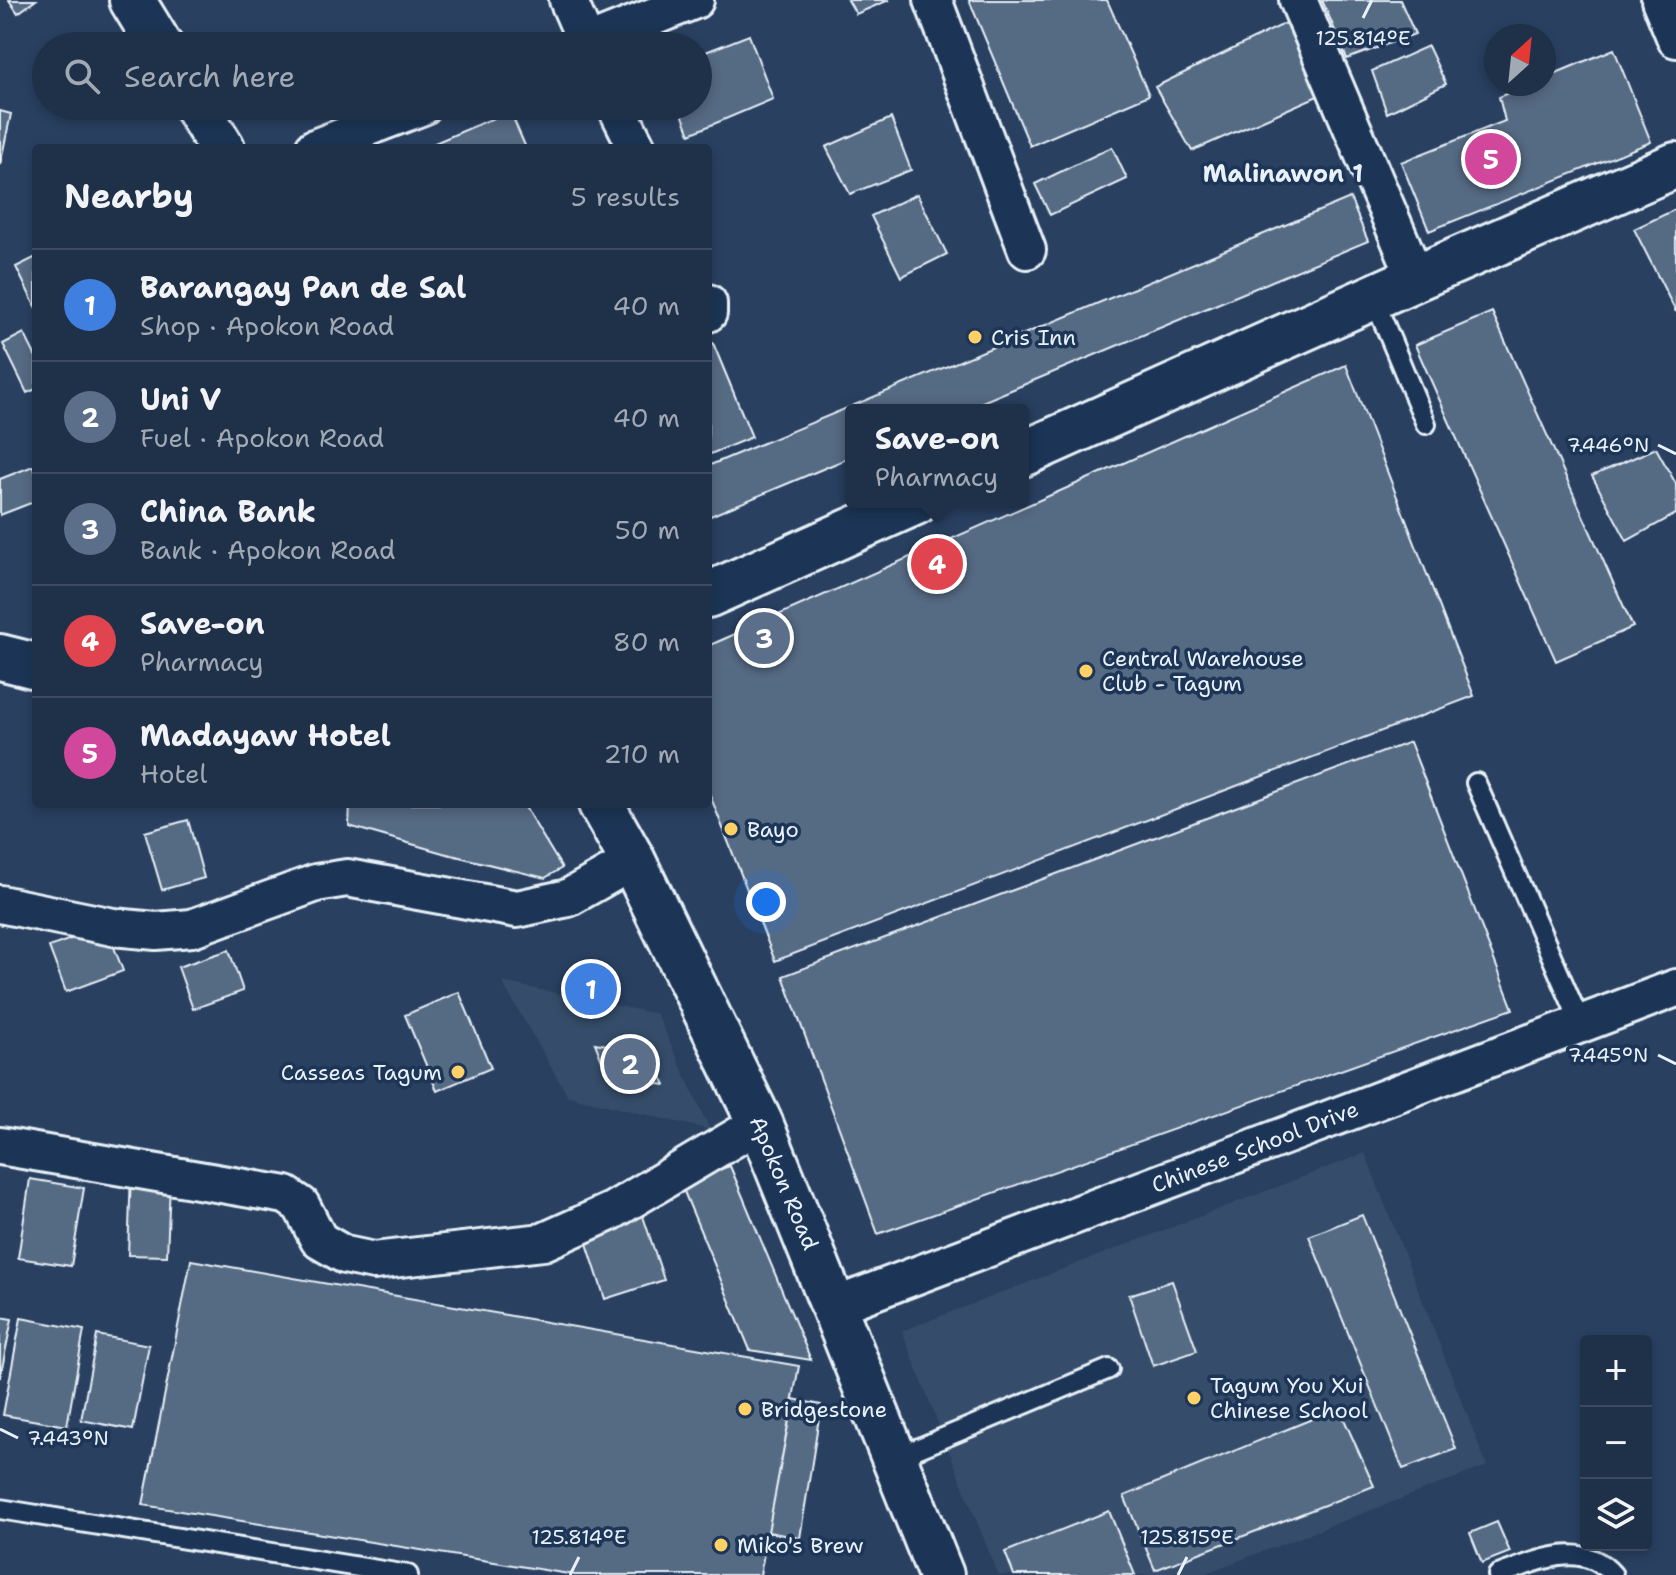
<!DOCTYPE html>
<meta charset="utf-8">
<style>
:root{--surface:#1f3049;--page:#273850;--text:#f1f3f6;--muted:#a1a9b4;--line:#3c4b61;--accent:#ffd166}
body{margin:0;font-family:"Shantell Sans",sans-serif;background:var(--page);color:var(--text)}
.controls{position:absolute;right:24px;bottom:24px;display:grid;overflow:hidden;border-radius:8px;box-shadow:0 4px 12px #0003}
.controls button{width:72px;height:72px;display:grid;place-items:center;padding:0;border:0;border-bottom:2px solid var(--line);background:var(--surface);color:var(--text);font:40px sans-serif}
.compass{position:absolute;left:1484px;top:24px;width:72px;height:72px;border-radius:50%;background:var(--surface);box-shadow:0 4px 12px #0003;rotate:27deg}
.you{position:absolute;left:766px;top:902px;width:28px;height:28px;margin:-20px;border:6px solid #fff;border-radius:50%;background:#1a73e8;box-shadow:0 0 0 12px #1a73e833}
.badge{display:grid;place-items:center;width:52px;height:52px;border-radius:50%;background:var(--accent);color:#fff;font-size:26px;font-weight:700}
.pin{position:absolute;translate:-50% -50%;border:4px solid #fff;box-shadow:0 2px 8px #0006}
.popup{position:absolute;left:845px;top:404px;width:184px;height:104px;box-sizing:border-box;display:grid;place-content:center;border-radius:8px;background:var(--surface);filter:drop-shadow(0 2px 6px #0005);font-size:26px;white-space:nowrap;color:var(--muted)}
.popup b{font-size:30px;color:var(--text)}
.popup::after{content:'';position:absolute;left:50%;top:100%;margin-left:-16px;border:16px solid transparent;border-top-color:var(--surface)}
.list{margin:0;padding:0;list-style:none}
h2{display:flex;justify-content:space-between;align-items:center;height:104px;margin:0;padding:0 32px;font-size:34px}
h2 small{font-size:26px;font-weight:400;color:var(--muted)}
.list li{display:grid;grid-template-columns:52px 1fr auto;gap:24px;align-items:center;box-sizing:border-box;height:112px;padding:0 32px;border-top:2px solid var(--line)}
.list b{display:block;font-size:30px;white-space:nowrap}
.list p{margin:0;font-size:26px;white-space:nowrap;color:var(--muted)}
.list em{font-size:26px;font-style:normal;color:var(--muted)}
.icon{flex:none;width:44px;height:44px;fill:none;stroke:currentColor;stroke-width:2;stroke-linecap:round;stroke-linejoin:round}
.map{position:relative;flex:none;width:1676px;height:1575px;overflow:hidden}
.search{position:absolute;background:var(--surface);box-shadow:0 4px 12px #0003;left:32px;top:32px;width:680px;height:88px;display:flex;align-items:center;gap:20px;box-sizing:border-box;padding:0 28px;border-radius:44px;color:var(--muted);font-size:30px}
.panel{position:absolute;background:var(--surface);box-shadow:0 4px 12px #0003;left:32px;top:144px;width:680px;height:664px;border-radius:8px}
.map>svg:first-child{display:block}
</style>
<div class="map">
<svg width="1676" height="1575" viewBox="0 0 1676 1575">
<rect width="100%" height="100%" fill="#294061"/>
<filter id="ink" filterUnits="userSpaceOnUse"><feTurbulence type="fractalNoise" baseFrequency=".0125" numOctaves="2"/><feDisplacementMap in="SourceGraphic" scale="16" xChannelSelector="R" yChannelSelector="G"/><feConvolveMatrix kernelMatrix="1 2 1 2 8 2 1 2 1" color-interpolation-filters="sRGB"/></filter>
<g filter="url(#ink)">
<path fill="#364d6b" d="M 502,982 L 657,1014 L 710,1130 L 568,1096 Z
M 1365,1153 L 1487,1466 L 1201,1575 L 998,1575 L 902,1331 Z"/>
<path fill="#556a83" stroke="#e8f1f8" stroke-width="2" d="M 9,0 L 36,0 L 18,13 Z
M 848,0 L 889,0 L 856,14 Z
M 969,0 L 1107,0 L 1149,95 L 1030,146 Z
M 1322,0 L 1400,0 L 1415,34 L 1347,59 Z
M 1286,23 L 1320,95 L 1192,151 L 1155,87 Z
M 749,35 L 773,99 L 690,134 L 679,106 L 698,106 L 698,55 Z
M 1428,46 L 1446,84 L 1387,113 L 1372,71 Z
M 1614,49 L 1651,142 L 1429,231 L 1401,162 L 1505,121 L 1499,97 L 1531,84 L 1544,84 L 1544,78 Z
M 0,111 L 11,114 L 0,165 Z
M 510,111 L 526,148 L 423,148 Z
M 891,118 L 911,170 L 850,194 L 826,147 Z
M 1112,147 L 1127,179 L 1050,215 L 1035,184 Z
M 917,194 L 947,254 L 901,277 L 871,216 Z
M 1350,198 L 1368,241 L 963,410 L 851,410 L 851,457 L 708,517 L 708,466 Z
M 1676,209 L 1676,312 L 1634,229 Z
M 36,257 L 36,308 L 16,267 Z
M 1492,312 L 1633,627 L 1556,661 L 1415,345 Z
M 24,333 L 36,357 L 36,389 L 27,393 L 3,344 Z
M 713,343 L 752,437 L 708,455 L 708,345 Z
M 1346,365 L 1474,696 L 775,961 L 708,790 L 708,646 Z
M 1656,448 L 1676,484 L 1676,514 L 1627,541 L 1592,476 Z
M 33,466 L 36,473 L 36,501 L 0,515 L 0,479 Z
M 1410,742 L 1513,1009 L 878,1234 L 783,976 Z
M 350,804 L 523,804 L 562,868 L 545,878 L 443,853 L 349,826 Z
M 188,820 L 204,878 L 162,890 L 145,832 Z
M 106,926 L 123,971 L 66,992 L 49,947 Z
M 229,950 L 243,991 L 193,1009 L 178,967 Z
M 459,992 L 491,1068 L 437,1091 L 405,1015 Z
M 595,1043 L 652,1053 L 665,1085 L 608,1076 Z
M 730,1166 L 811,1360 L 750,1350 L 680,1182 Z
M 131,1174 L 170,1183 L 167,1256 L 128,1255 Z
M 30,1179 L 84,1188 L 71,1266 L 18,1258 Z
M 641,1210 L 664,1280 L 605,1299 L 582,1228 Z
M 1362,1215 L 1456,1449 L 1403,1469 L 1309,1236 Z
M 191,1260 L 799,1366 L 760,1575 L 575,1575 L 143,1505 Z
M 1172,1281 L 1197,1351 L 1153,1366 L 1129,1295 Z
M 0,1317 L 12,1319 L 0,1378 Z
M 21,1318 L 84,1330 L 67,1426 L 3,1415 Z
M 97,1335 L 149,1345 L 133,1430 L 81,1420 Z
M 793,1399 L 821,1405 L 800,1538 L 768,1532 Z
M 1339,1408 L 1374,1486 L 1155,1570 L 1124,1496 Z
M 1109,1511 L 1135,1575 L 1014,1575 L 1005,1552 Z
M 1497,1522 L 1510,1552 L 1482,1563 L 1470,1533 Z"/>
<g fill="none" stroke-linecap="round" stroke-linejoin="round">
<g stroke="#e8f1f8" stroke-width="24">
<path id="service" d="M 1373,297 L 1426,424
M 1476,783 L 1581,1024
M 895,1458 L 1109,1369
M 0,1509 L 408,1575
M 1498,1575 C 1535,1562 1582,1538 1613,1575"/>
</g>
<g stroke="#e8f1f8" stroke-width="42">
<path id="minor" d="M 568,0 L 588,46
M 933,0 L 1027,250
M 1298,0 L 1416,278
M 1660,0 L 1676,39
M 580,46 L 695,0
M 616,106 L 637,148
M 314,148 L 423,106
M 708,303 L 708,313
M 0,904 L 113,927 L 156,931 L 192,928 L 316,883 L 347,878 L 517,909 L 568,898 L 633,861
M 0,1146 L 286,1195 L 301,1205 L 319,1240 L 345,1255 L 374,1261 L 543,1242 L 612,1211 L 760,1123
M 835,1306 L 1676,988"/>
</g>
<g stroke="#e8f1f8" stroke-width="50">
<path id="tertiary" d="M 1023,454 L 1416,278 L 1676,165
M 708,595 L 916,502
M 0,657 L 36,666"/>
</g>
<g stroke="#e8f1f8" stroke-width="50">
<path id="trunk" d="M 132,0 L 160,46
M 196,106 L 222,148
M 601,804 L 633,861 L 760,1123 L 941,1575"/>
</g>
<use href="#service" stroke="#1d3557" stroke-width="18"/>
<use href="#minor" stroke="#1d3557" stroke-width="36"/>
<use href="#tertiary" stroke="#1d3557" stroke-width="44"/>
<use href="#trunk" stroke="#1d3557" stroke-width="44"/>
</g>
</g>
<path fill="none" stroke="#e8f1f8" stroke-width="3" d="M 1363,18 L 1372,0M 1658,445 L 1676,454M 1658,1055 L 1676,1064M 0,1429 L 18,1438M 570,1575 L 579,1557M 1178,1575 L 1187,1557"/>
<g fill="#ffd166" stroke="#1d3557" stroke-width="3">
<circle cx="975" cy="337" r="8"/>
<circle cx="1086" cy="671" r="8"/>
<circle cx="731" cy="829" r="8"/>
<circle cx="458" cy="1072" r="8"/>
<circle cx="1194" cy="1398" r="8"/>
<circle cx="745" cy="1409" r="8"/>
<circle cx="721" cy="1545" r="8"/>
</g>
<g text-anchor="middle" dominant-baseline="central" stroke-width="7" stroke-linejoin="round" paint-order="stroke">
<g font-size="22" fill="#e8f1f8" stroke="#1d3557" text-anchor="start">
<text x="991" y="337">Cris Inn</text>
<text x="1102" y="658">Central Warehouse<tspan x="1102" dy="25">Club - Tagum</tspan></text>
<text x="747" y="829">Bayo</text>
<text x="442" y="1072" text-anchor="end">Casseas Tagum</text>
<text x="1210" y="1385">Tagum You Xui<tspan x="1210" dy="25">Chinese School</tspan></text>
<text x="761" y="1409">Bridgestone</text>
<text x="737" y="1545">Miko's Brew</text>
</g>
<g font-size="22" fill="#e8f1f8" stroke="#1d3557">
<text transform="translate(1255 1147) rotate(-21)">Chinese School Drive</text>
<text transform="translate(784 1183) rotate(67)">Apokon Road</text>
</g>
<g font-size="24" font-weight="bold" fill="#e8f1f8" stroke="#1d3557">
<text x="1283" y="174">Malinawon 1</text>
</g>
</g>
<g font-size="20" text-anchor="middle" fill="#e8f1f8" stroke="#1d3557" stroke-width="7" stroke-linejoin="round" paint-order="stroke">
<text x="1363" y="45">125.814°E</text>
<text x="1608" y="452">7.446°N</text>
<text x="1608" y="1062">7.445°N</text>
<text x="68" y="1445">7.443°N</text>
<text x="579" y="1544">125.814°E</text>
<text x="1187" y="1544">125.815°E</text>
</g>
</svg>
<div class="controls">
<button>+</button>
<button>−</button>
<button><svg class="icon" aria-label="layers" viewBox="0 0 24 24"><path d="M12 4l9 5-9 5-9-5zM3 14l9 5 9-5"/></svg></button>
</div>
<svg class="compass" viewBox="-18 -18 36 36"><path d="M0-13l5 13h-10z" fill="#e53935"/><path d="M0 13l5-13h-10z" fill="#a1a9b4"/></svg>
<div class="you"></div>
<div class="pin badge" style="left:591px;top:989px;background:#3f7fe0">1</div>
<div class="pin badge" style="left:630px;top:1064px;background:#5c6f8a">2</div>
<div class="pin badge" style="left:764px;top:638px;background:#5c6f8a">3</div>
<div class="pin badge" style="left:937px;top:564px;background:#e0444e">4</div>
<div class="popup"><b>Save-on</b>Pharmacy</div>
<div class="pin badge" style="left:1491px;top:159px;background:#d1479c">5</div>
<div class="search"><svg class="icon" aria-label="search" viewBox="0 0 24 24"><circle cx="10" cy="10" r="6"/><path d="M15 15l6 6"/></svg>Search here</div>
<section class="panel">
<h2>Nearby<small>5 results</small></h2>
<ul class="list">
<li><span class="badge" style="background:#3f7fe0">1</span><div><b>Barangay Pan de Sal</b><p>Shop · Apokon Road</p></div><em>40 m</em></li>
<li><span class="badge" style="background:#5c6f8a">2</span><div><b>Uni V</b><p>Fuel · Apokon Road</p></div><em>40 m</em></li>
<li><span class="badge" style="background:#5c6f8a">3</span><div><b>China Bank</b><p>Bank · Apokon Road</p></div><em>50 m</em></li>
<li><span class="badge" style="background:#e0444e">4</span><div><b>Save-on</b><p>Pharmacy</p></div><em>80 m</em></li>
<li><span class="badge" style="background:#d1479c">5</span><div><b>Madayaw Hotel</b><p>Hotel</p></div><em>210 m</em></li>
</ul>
</section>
</div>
